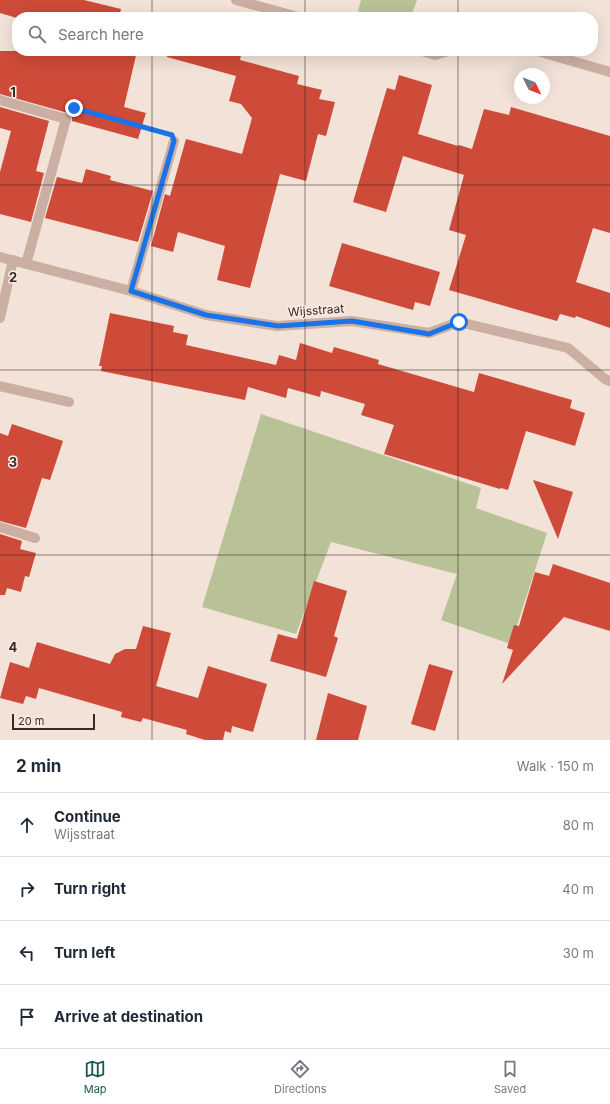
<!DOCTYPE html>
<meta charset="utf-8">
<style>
:root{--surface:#fff;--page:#f6f6f7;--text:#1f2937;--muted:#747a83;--line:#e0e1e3;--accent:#185954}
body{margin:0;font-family:Inter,sans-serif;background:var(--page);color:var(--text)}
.compass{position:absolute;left:514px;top:68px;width:36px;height:36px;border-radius:50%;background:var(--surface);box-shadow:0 4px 16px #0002;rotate:133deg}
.scale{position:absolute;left:12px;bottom:10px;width:83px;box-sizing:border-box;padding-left:4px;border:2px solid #352825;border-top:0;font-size:11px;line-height:14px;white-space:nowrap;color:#352825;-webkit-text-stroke:3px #faece3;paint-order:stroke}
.stop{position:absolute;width:12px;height:12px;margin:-9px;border:3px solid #1a73e8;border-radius:50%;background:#fff}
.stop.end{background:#1a73e8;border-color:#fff;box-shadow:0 1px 4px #0008}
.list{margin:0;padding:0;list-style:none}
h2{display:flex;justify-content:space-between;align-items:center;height:52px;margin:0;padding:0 16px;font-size:17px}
h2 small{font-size:13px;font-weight:400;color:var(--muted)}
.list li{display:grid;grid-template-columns:26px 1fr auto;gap:12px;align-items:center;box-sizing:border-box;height:64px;padding:0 16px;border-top:1px solid var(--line)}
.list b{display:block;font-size:15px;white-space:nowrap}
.list p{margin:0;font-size:13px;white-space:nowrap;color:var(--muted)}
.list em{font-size:13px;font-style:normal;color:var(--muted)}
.icon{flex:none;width:22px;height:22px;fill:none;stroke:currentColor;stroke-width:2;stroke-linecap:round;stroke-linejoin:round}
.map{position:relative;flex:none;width:610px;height:740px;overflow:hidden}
.search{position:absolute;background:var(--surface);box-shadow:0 4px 16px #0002;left:12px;right:12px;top:12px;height:44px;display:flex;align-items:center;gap:10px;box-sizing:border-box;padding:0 14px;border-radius:16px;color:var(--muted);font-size:15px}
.sheet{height:308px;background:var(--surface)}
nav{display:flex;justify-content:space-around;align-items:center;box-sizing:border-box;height:56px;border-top:1px solid var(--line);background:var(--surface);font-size:11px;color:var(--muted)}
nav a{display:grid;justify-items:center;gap:2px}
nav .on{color:var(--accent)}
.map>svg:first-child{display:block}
</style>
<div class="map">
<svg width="610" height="740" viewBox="0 0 610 740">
<rect width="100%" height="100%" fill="#f2e2d7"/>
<path fill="#b9c296" d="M 361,0 L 417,0 L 411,17 L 376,17 L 358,11 Z
M 261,414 L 481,488 L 476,508 L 547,533 L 511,644 L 441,620 L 457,574 L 331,542 L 296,634 L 202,607 Z"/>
<path fill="#ce4a39" d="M 0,0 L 84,0 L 121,9 L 119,17 L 17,18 L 0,13 Z
M 0,51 L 137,51 L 124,107 L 146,113 L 138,139 L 72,121 L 72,117 L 68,113 L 0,94 Z
M 168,51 L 242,51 L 240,60 L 299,76 L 297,84 L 322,90 L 319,99 L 335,102 L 326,136 L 318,134 L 306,181 L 280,174 L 250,288 L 217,280 L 225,246 L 178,232 L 173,252 L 151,246 L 165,194 L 170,196 L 186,139 L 242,154 L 252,118 L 241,104 L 229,101 L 236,76 L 167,57 Z
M 399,75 L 432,85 L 418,134 L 458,146 L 459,145 L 472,149 L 484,109 L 509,115 L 511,107 L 610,136 L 610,233 L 593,228 L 576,282 L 610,293 L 610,328 L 576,316 L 575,318 L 560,314 L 557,321 L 449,290 L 466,235 L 449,230 L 464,175 L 403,156 L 386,212 L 353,202 L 387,88 L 395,90 Z
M 0,107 L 49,121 L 36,171 L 44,173 L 31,222 L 0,214 L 0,172 L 11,131 L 0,128 Z
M 86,169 L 111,176 L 110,180 L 153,191 L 138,242 L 45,218 L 57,177 L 82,183 Z
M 342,243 L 440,272 L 430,306 L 415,302 L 413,310 L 329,286 Z
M 110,313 L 174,326 L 173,332 L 188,335 L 186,345 L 276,365 L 279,355 L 296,360 L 300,343 L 332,353 L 334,347 L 379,360 L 378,364 L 474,392 L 479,373 L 572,400 L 570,408 L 585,413 L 575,446 L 526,431 L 508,490 L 501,488 L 500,489 L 384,454 L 394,425 L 361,415 L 365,404 L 321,391 L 320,397 L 288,388 L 286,398 L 248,387 L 245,400 L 101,371 L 102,366 L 99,366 Z
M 12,424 L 63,441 L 50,480 L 42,478 L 26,528 L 0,521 L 0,433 L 8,436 Z
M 533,480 L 573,492 L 558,539 Z
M 0,534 L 22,541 L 20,549 L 36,553 L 29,577 L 25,576 L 21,592 L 7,588 L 5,595 L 0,595 Z
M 553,564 L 610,583 L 610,631 L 564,617 L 502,684 L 513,650 L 507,648 L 514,625 L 519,626 L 535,572 L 549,576 Z
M 314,581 L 347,591 L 334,636 L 338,638 L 326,677 L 270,661 L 278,634 L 297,639 Z
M 143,626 L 171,633 L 156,686 L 198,698 L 208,666 L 267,684 L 253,732 L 232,726 L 231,733 L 225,731 L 223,740 L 205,740 L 186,734 L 187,730 L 143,718 L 141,722 L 121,717 L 122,712 L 39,688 L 36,699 L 26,696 L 23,704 L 0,698 L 10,662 L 29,668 L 37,642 L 110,664 L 115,654 L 125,649 L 136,649 Z
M 429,664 L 453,671 L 435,731 L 411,724 Z
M 328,693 L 367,706 L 358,740 L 316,740 Z"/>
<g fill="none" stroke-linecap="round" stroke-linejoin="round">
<path stroke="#b7998c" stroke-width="2.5" stroke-dasharray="2 2" stroke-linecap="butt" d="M 84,111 L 158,131"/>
<path stroke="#cbafa2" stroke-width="10" d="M 236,0 L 298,17
M 422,51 L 435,55 L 449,51
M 537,51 L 610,72
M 0,100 L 66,119 L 26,264
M 0,257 L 131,291 L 206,315 L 277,326 L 352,321 L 429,333 L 459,322 L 568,348 L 605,379 L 610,381
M 131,291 L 174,141
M 0,318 L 13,260
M 0,386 L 69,402
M 0,527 L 35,538"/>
</g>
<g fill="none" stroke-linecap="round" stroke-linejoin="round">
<path stroke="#1a73e8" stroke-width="5" d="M 74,108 L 172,135 L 174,141 L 131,291 L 206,315 L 278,326 L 352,321 L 429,334 L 459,322"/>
</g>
<path fill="none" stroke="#352825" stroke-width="1" stroke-opacity="0.55" d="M 152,0 L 152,17M 305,0 L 305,17M 458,0 L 458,17M 152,51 L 152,740M 305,51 L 305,740M 458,51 L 458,740M 0,185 L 610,185M 0,370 L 610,370M 0,555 L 610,555"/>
<g text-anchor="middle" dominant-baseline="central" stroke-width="3" stroke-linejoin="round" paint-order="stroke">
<g font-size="12" fill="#352825" stroke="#faece3">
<text transform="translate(316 310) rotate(-4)">Wijsstraat</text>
</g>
</g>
<g font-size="13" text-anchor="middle" font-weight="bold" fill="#352825" stroke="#faece3" stroke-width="3" stroke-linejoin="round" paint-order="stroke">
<text x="13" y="97">1</text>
<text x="13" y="282">2</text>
<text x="13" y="467">3</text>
<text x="13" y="652">4</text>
</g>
</svg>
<svg class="compass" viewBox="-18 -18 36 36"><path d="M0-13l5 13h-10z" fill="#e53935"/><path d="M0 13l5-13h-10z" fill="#747a83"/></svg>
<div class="scale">20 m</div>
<div class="stop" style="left:459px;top:322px"></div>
<div class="stop end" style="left:74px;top:108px"></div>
<div class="search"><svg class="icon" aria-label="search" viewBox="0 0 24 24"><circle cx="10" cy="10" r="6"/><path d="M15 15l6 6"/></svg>Search here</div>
</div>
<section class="sheet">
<h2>2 min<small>Walk · 150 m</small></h2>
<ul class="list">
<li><svg class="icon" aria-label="ahead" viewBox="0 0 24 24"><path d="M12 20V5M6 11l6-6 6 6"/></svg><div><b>Continue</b><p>Wijsstraat</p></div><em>80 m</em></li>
<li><svg class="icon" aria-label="right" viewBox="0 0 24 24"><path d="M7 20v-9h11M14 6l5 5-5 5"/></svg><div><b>Turn right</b></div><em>40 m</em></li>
<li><svg class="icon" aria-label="left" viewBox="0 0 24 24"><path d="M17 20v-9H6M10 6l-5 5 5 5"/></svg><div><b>Turn left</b></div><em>30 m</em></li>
<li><svg class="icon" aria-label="arrive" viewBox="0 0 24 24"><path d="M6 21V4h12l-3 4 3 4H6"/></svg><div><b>Arrive at destination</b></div></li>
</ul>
</section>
<nav>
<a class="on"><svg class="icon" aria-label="map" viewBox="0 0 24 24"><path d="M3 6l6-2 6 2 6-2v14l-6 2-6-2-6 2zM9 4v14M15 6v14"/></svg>Map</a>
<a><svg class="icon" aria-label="directions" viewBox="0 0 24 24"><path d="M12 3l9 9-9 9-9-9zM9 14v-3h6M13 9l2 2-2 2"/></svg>Directions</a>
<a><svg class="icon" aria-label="saved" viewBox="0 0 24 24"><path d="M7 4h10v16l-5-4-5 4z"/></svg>Saved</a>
</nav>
